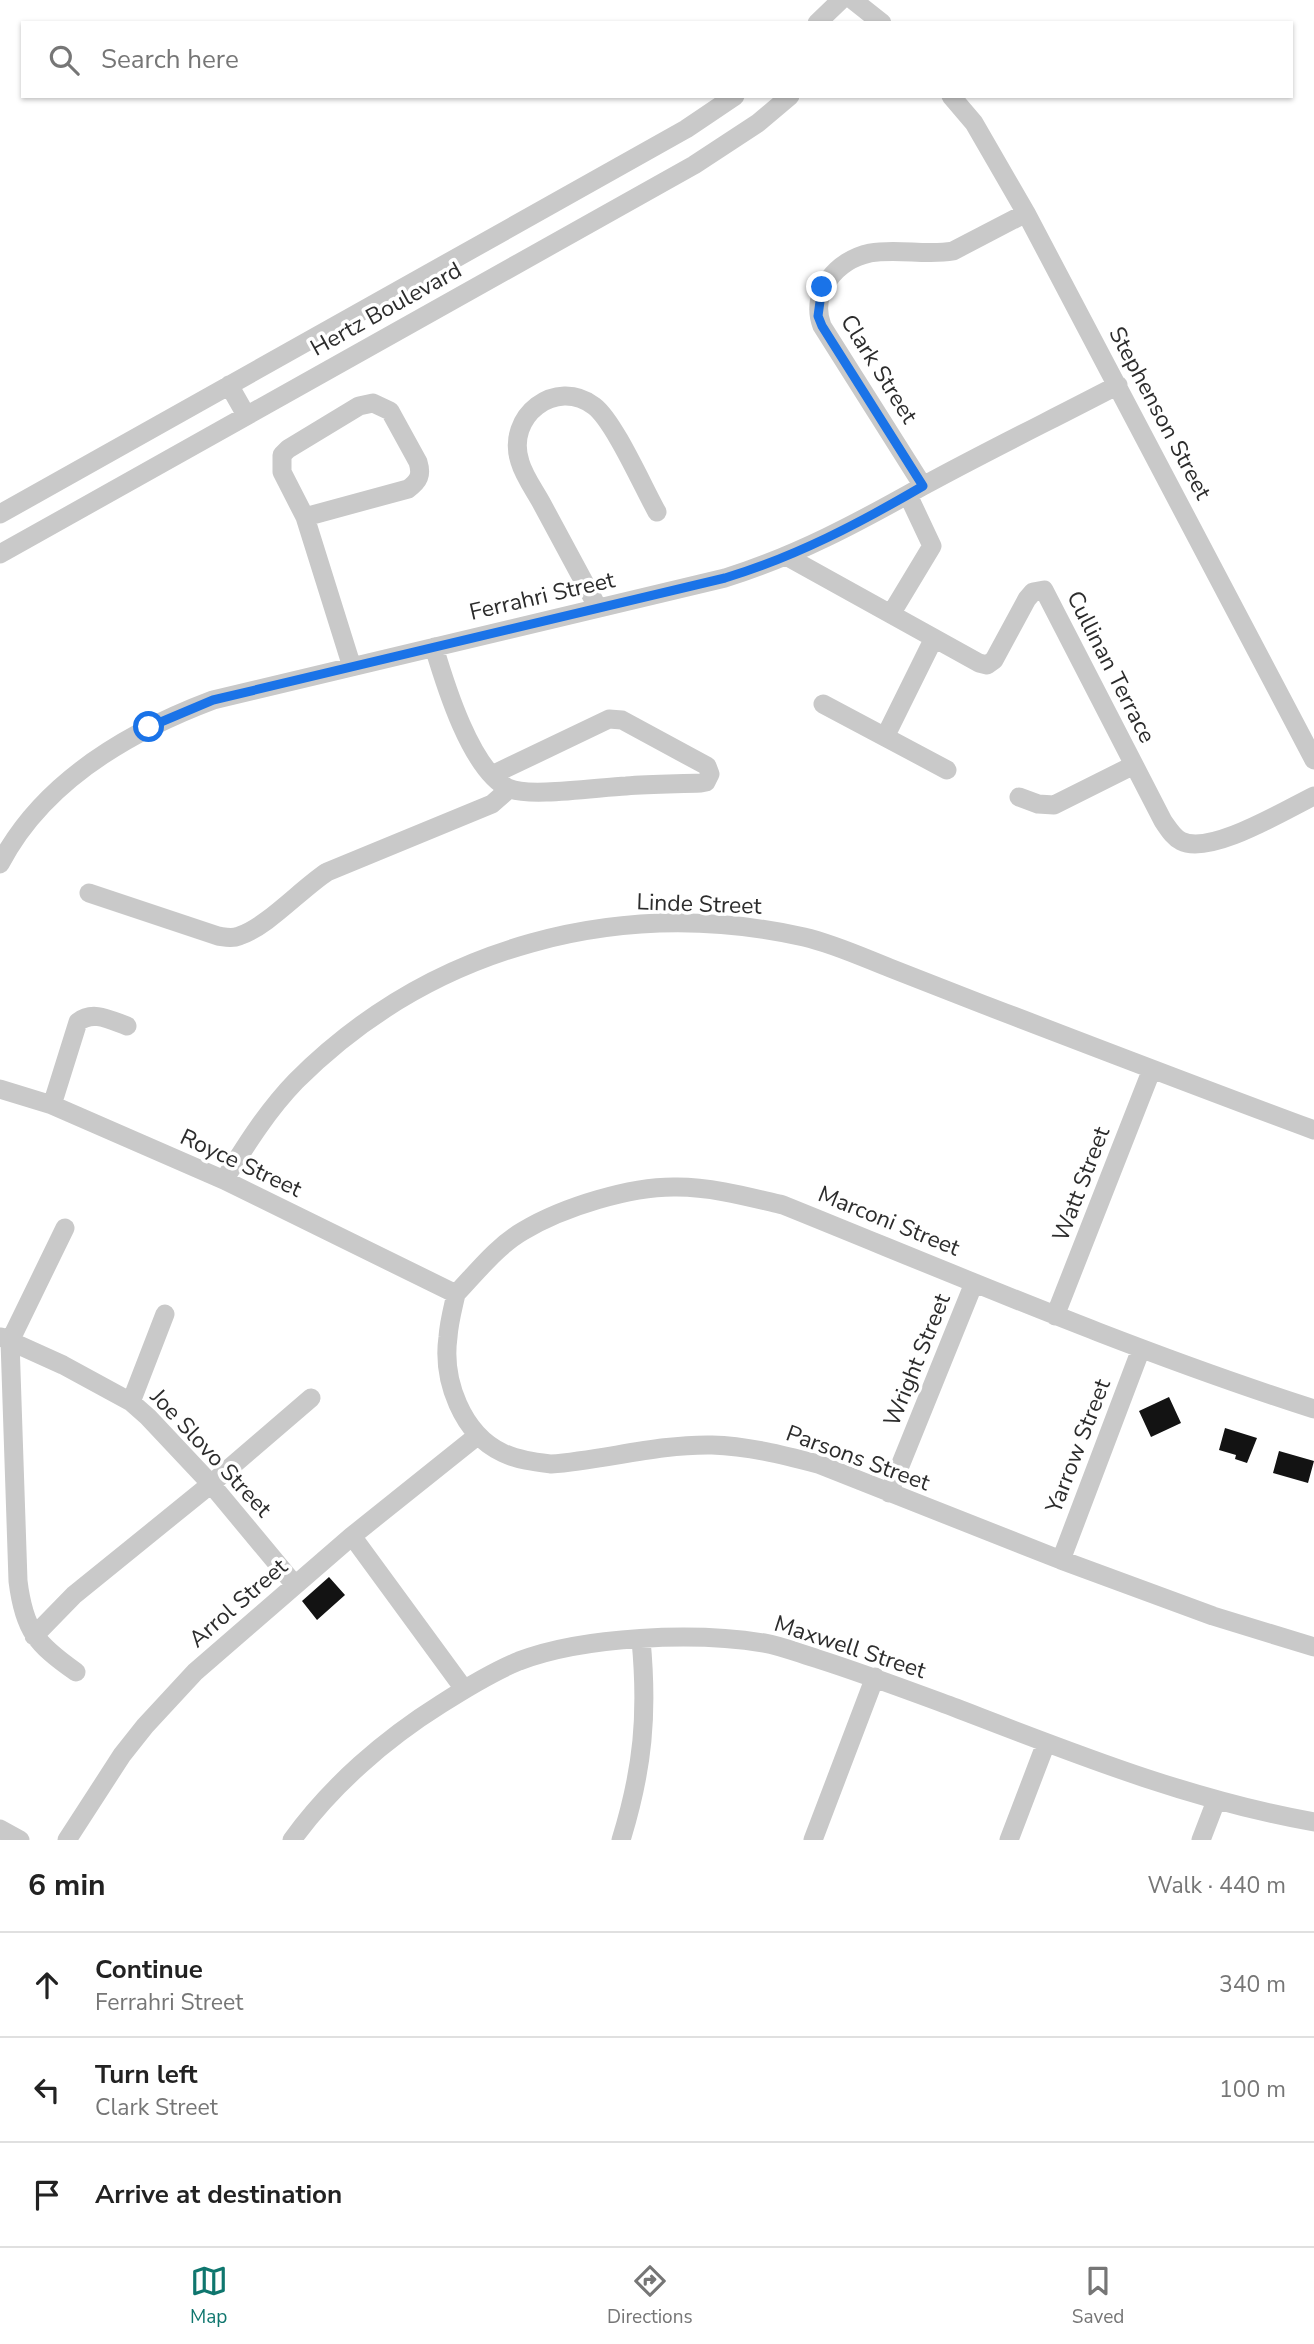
<!DOCTYPE html>
<meta charset="utf-8">
<style>
:root{--surface:#fff;--page:#f2f2f2;--text:#222;--muted:#767676;--line:#e0e0e0;--accent:#0f766e}
body{margin:0;font-family:"Nunito Sans",sans-serif;background:var(--page);color:var(--text)}
.stop{position:absolute;width:21px;height:21px;margin:-16px;border:5px solid #1a73e8;border-radius:50%;background:#fff}
.stop.end{background:#1a73e8;border-color:#fff;box-shadow:0 2px 7px #0008}
.list{margin:0;padding:0;list-style:none}
h2{display:flex;justify-content:space-between;align-items:center;height:91px;margin:0;padding:0 28px;font-size:30px}
h2 small{font-size:23px;font-weight:400;color:var(--muted)}
.list li{display:grid;grid-template-columns:46px 1fr auto;gap:21px;align-items:center;box-sizing:border-box;height:105px;padding:0 28px;border-top:2px solid var(--line)}
.list b{display:block;font-size:26px;white-space:nowrap}
.list p{margin:0;font-size:23px;white-space:nowrap;color:var(--muted)}
.list em{font-size:23px;font-style:normal;color:var(--muted)}
.icon{flex:none;width:38px;height:38px;fill:none;stroke:currentColor;stroke-width:2;stroke-linecap:round;stroke-linejoin:round}
.map{position:relative;flex:none;width:1314px;height:1840px;overflow:hidden}
.search{position:absolute;background:var(--surface);box-shadow:0 2px 5px #0004;left:21px;right:21px;top:21px;height:77px;display:flex;align-items:center;gap:18px;box-sizing:border-box;padding:0 24px;border-radius:0px;color:var(--muted);font-size:26px}
.sheet{height:406px;background:var(--surface)}
nav{display:flex;justify-content:space-around;align-items:center;box-sizing:border-box;height:98px;border-top:2px solid var(--line);background:var(--surface);font-size:19px;color:var(--muted)}
nav a{display:grid;justify-items:center;gap:4px}
nav .on{color:var(--accent)}
.map>svg:first-child{display:block}
</style>
<div class="map">
<svg width="1314" height="1840" viewBox="0 0 1314 1840">
<rect width="100%" height="100%" fill="#fff"/>
<path fill="#131313" d="M 1169,1397 L 1181,1423 L 1151,1437 L 1139,1411 Z
M 1225,1428 L 1257,1438 L 1247,1463 L 1235,1459 L 1236,1455 L 1219,1450 Z
M 1279,1451 L 1314,1461 L 1308,1483 L 1273,1473 Z
M 329,1577 L 345,1595 L 317,1620 L 302,1601 Z"/>
<g fill="none" stroke-linecap="round" stroke-linejoin="round">
<path stroke="#c9c9c9" stroke-width="19" d="M 853,0 L 882,23
M 817,23 L 841,0
M 951,96 L 974,123 L 1026,213 L 1314,760
M 229,385 L 246,415
M 923,486 L 822,326 C 809,292 837,260 870,253 C 898,248 926,256 953,251 L 1026,213
M 0,514 L 686,129 L 735,96
M 305,517 L 408,489 C 419,481 422,475 418,462 L 390,411 L 373,403 L 359,406 L 288,449 L 282,455 L 282,472 L 305,517 L 352,667
M 0,554 L 694,165 L 758,123 L 790,96
M 786,556 L 979,663 L 987,665 L 994,660 L 1027,599 L 1033,592 L 1044,590 L 1163,821 C 1168,828 1173,837 1181,841 C 1210,856 1285,810 1314,796
M 598,608 C 579,573 561,539 542,504 C 535,491 524,476 520,462 C 505,416 556,377 594,406 C 614,421 643,487 657,512
M 891,614 L 932,546 L 908,495
M 434,647 C 445,684 471,770 508,788 C 527,798 600,787 626,786 C 651,784 676,784 701,783 L 706,782 L 710,774 L 707,766 L 622,720 L 609,719 L 492,775
M 823,704 L 947,770
M 885,737 L 934,638
M 1019,797 L 1038,804 L 1054,805 L 1134,765
M 0,864 C 43,781 128,732 213,700 L 725,578 C 796,556 859,522 923,486 C 987,451 1053,419 1118,385
M 89,893 L 218,936 C 225,937 232,939 239,936 C 267,927 301,889 327,872 L 492,804 L 509,789
M 0,1089 L 52,1105 L 224,1180 L 456,1294
M 52,1105 L 78,1022 C 93,1010 110,1020 127,1026
M 224,1180 C 246,1145 267,1111 296,1081 C 431,946 619,896 804,937 C 834,944 862,957 890,968 C 921,980 951,992 982,1004 C 1092,1046 1203,1089 1314,1130
M 65,1228 L 10,1341 L 18,1581 C 24,1630 36,1644 76,1672
M 456,1294 C 453,1308 449,1322 448,1337 C 442,1380 462,1434 503,1453 C 518,1460 535,1462 551,1464 C 604,1460 658,1444 712,1445 C 748,1446 783,1455 818,1464 L 1061,1560 L 1213,1616 L 1314,1647
M 456,1294 C 477,1272 497,1246 523,1231 C 563,1207 631,1186 677,1187 C 712,1187 749,1197 783,1205 C 959,1276 1133,1351 1314,1409
M 1055,1316 L 1152,1069
M 1,1337 L 63,1365 L 131,1402 L 148,1417 L 211,1484 L 295,1585
M 131,1402 L 165,1314
M 889,1493 L 974,1283
M 352,1536 L 464,1689
M 1061,1560 L 1141,1349
M 34,1636 L 74,1595 L 211,1484 L 311,1398
M 0,1829 L 20,1840
M 67,1840 L 122,1755 L 145,1726 L 195,1672 L 352,1536 L 477,1436
M 292,1840 C 331,1786 385,1739 441,1704 C 466,1688 492,1672 519,1661 C 585,1636 695,1632 764,1643 C 782,1646 801,1654 818,1659 C 865,1674 910,1691 956,1708 C 1073,1753 1190,1800 1314,1822
M 621,1840 C 643,1769 648,1714 641,1640
M 813,1840 L 875,1677
M 1009,1840 L 1046,1743
M 1201,1840 L 1216,1801"/>
</g>
<g fill="none" stroke-linecap="round" stroke-linejoin="round">
<path stroke="#1a73e8" stroke-width="9" d="M 149,727 L 213,700 L 725,578 C 795,557 860,523 923,486 L 822,326 L 818,316 L 822,287"/>
</g>
<g text-anchor="middle" dominant-baseline="central" stroke-width="7" stroke-linejoin="round" paint-order="stroke">
<g font-size="23" fill="#2c2c2c" stroke="#fff">
<text transform="translate(386 309) rotate(-29)">Hertz Boulevard</text>
<text transform="translate(879 369) rotate(58)">Clark Street</text>
<text transform="translate(1160 413) rotate(62)">Stephenson Street</text>
<text transform="translate(542 596) rotate(-13)">Ferrahri Street</text>
<text transform="translate(1111 667) rotate(63)">Cullinan Terrace</text>
<text transform="translate(699 904) rotate(2)">Linde Street</text>
<text transform="translate(241 1163) rotate(25)">Royce Street</text>
<text transform="translate(1081 1184) rotate(-69)">Watt Street</text>
<text transform="translate(889 1221) rotate(22)">Marconi Street</text>
<text transform="translate(917 1360) rotate(-68)">Wright Street</text>
<text transform="translate(1078 1446) rotate(-69)">Yarrow Street</text>
<text transform="translate(211 1453) rotate(47)">Joe Slovo Street</text>
<text transform="translate(858 1458) rotate(20)">Parsons Street</text>
<text transform="translate(238 1603) rotate(-41)">Arrol Street</text>
<text transform="translate(850 1647) rotate(18)">Maxwell Street</text>
</g>
</g>
</svg>
<div class="stop" style="left:149px;top:727px"></div>
<div class="stop end" style="left:822px;top:287px"></div>
<div class="search"><svg class="icon" aria-label="search" viewBox="0 0 24 24"><circle cx="10" cy="10" r="6"/><path d="M15 15l6 6"/></svg>Search here</div>
</div>
<section class="sheet">
<h2>6 min<small>Walk · 440 m</small></h2>
<ul class="list">
<li><svg class="icon" aria-label="ahead" viewBox="0 0 24 24"><path d="M12 20V5M6 11l6-6 6 6"/></svg><div><b>Continue</b><p>Ferrahri Street</p></div><em>340 m</em></li>
<li><svg class="icon" aria-label="left" viewBox="0 0 24 24"><path d="M17 20v-9H6M10 6l-5 5 5 5"/></svg><div><b>Turn left</b><p>Clark Street</p></div><em>100 m</em></li>
<li><svg class="icon" aria-label="arrive" viewBox="0 0 24 24"><path d="M6 21V4h12l-3 4 3 4H6"/></svg><div><b>Arrive at destination</b></div></li>
</ul>
</section>
<nav>
<a class="on"><svg class="icon" aria-label="map" viewBox="0 0 24 24"><path d="M3 6l6-2 6 2 6-2v14l-6 2-6-2-6 2zM9 4v14M15 6v14"/></svg>Map</a>
<a><svg class="icon" aria-label="directions" viewBox="0 0 24 24"><path d="M12 3l9 9-9 9-9-9zM9 14v-3h6M13 9l2 2-2 2"/></svg>Directions</a>
<a><svg class="icon" aria-label="saved" viewBox="0 0 24 24"><path d="M7 4h10v16l-5-4-5 4z"/></svg>Saved</a>
</nav>
